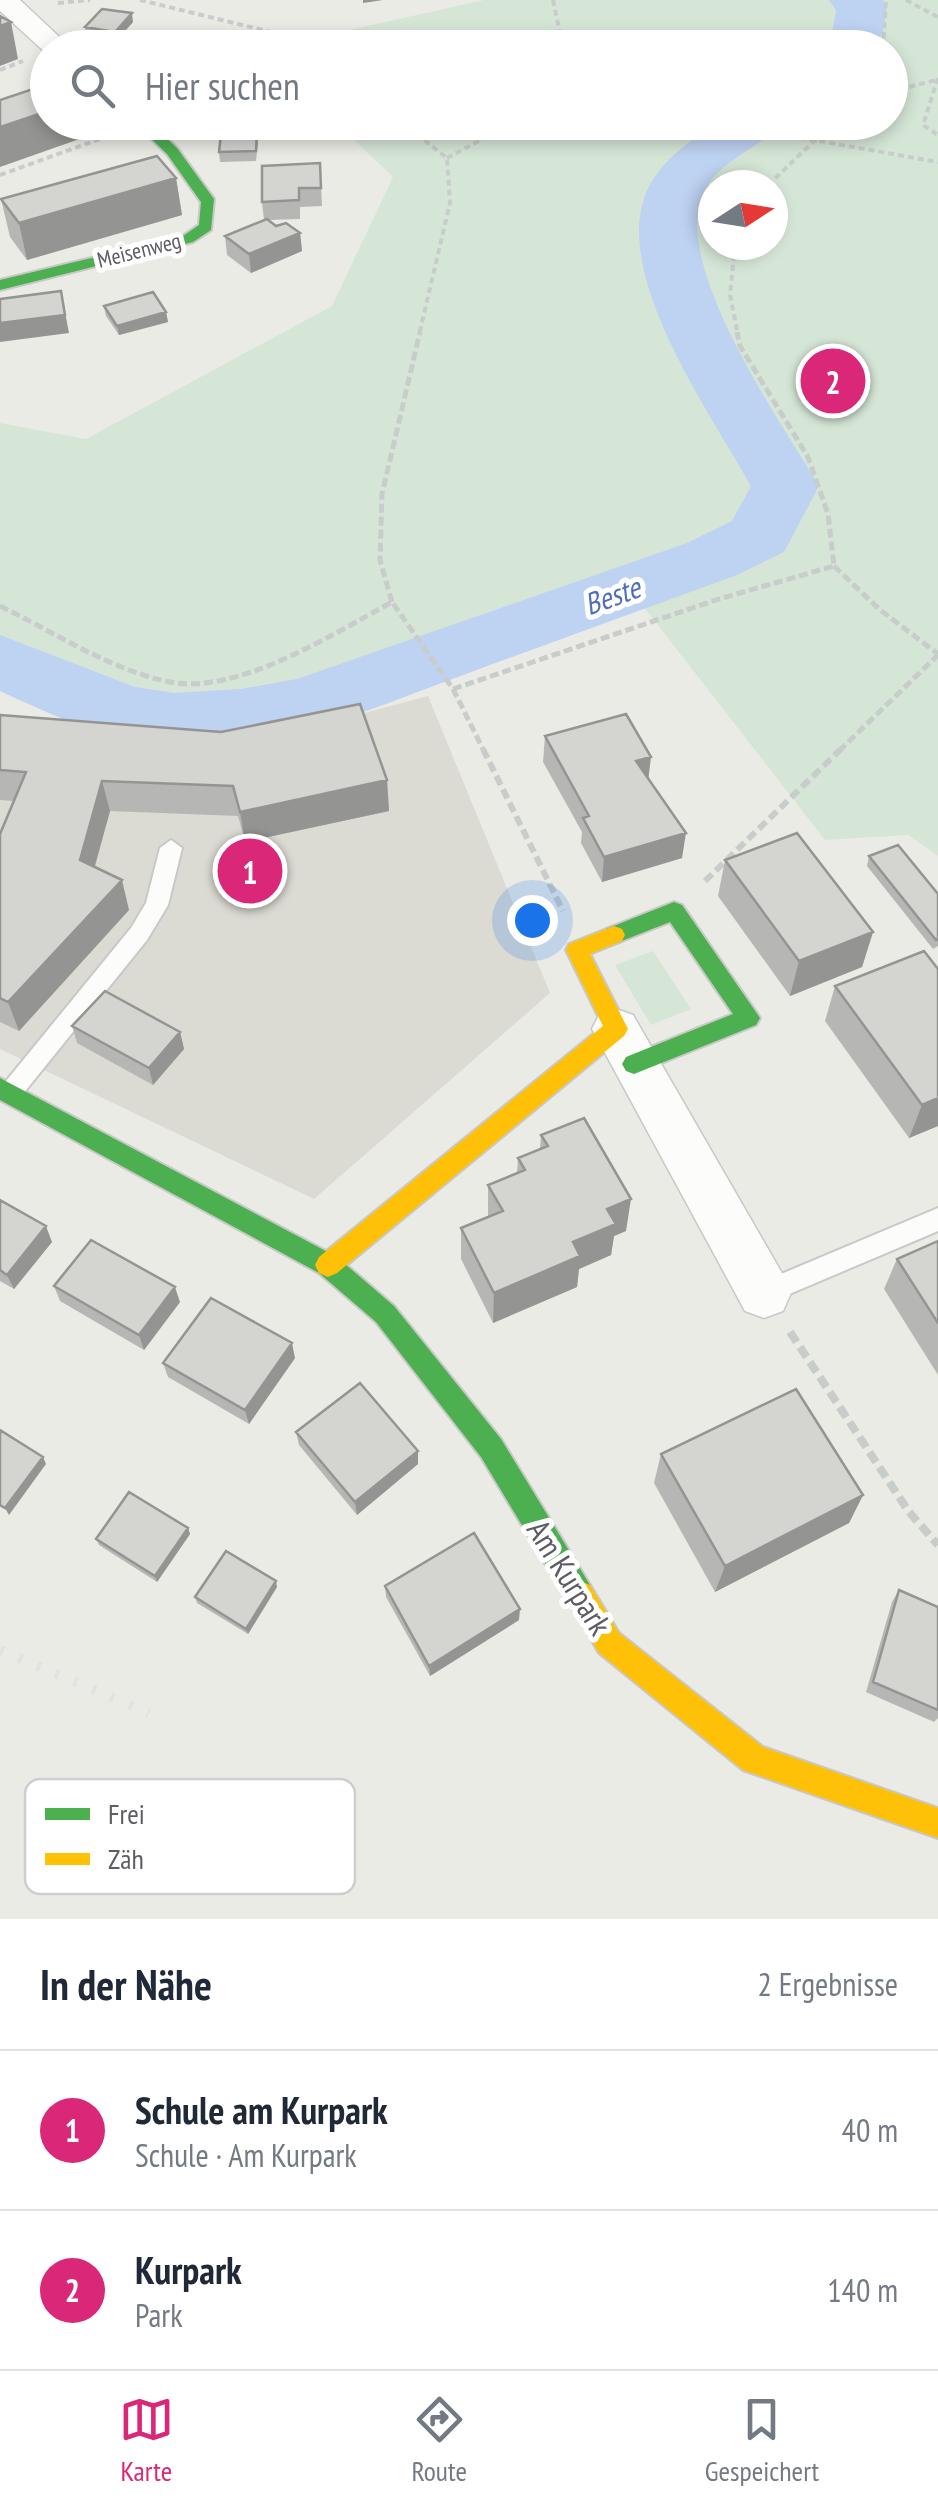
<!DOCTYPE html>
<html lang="de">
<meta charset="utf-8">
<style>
:root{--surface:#fff;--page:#f6f6f7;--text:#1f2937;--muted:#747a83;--line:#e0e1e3;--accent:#db2777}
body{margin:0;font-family:"PT Sans Narrow",sans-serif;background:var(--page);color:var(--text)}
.compass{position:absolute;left:698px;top:170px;width:90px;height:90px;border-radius:50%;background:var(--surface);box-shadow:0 5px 15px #0003;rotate:78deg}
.you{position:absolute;left:532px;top:920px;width:35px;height:35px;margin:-25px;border:8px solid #fff;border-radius:50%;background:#1a73e8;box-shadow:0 0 0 15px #1a73e833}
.badge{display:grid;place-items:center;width:65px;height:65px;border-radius:50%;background:var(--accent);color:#fff;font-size:32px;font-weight:700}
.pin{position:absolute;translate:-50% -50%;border:5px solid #fff;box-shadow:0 2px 10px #0006}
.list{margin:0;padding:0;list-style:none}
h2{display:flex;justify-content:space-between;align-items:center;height:130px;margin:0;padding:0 40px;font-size:42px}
h2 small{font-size:32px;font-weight:400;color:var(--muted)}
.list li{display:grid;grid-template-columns:65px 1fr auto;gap:30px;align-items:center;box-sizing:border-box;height:160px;padding:0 40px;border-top:2px solid var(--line)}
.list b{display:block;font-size:38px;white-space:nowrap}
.list p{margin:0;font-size:32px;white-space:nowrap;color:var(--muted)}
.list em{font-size:32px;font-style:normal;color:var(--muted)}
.icon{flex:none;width:55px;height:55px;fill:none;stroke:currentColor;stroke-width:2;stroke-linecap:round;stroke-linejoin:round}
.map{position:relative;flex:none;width:938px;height:1919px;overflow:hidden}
.search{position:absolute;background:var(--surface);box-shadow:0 5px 15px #0003;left:30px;right:30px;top:30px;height:110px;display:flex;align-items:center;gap:25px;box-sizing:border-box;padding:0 35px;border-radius:55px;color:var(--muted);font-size:38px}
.sheet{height:450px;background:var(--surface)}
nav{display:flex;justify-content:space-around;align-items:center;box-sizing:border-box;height:140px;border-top:2px solid var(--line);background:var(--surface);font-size:28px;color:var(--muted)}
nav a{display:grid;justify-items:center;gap:5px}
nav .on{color:var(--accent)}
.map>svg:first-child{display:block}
</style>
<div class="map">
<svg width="938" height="1919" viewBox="0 0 938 1919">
<rect width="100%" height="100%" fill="#ebebe6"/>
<path fill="#dbdbd4" d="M 428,696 L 550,993 L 314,1199 L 0,1049 L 0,713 L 56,733 L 256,742 Z"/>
<path fill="#d5e6d6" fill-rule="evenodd" d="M 484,0 L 938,0 L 938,856 L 908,835 L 825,840 L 629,588 L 306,704 L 239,717 L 190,720 L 132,713 L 0,661 L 0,423 L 86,439 L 332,306 L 393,177 L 336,123 L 890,122 L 890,48 L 273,47 ZM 773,185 L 773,245 L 713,245 L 713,185 Z
M 653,951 L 691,1009 L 651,1025 L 615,965 Z"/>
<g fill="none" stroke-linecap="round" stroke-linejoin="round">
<path fill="#bed2f1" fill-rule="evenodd" d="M 829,0 L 883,0 L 887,5 L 883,32 L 872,48 L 818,48 L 833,28 L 836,10 Z
M 717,122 L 781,122 L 773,133 C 752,149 721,163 707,186 C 662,254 783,425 819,486 L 784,552 L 737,575 C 646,608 556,641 466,674 C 372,708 274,753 173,747 C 113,743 54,716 0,691 L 0,635 L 135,687 L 174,693 L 241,689 L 297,679 L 687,543 L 732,521 L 751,486 C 712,415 610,274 647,191 C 661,160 690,141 717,122 Z"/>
<g stroke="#c8c8c8" stroke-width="4">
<path id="lane" d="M 171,840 L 182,848 L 168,905 L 147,940 L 18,1100 L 10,1103 L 2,1100 L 2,1086 L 131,928 L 146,903 L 160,848 Z
M 938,1208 L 938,1231 L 773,1301 L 764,1305 L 755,1301 L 751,1293 L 755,1285 Z"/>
</g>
<g stroke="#c8c8c8" stroke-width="3">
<path id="street" d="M 0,0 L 20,0 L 71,48 L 48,48 L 47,54 L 0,11 Z
M 616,1009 L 633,1015 L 783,1275 L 791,1293 L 783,1311 L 764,1318 L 745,1311 L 592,1029 L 599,1015 Z"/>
</g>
<g stroke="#c8c8c7" stroke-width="4">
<path id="fast" d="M 134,122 L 150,122 L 177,148 L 214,199 L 211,230 L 193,242 L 0,290 L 0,280 L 183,236 L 199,225 L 201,202 L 167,154 Z
M 674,902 L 682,905 L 760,1018 L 756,1025 L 634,1074 L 626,1071 L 622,1064 L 626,1057 L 733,1014 L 670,922 L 614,944 L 606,941 L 603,935 L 606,929 Z
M 0,1078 L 337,1257 L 394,1306 L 501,1439 L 590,1585 L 594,1595 L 590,1605 L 580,1609 L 570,1605 L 481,1457 L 376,1322 L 319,1273 L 0,1100 Z"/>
</g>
<g stroke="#c8c8c7" stroke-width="4">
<path id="slow" d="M 614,926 L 622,929 L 625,935 L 622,941 L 590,954 L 628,1029 L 624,1036 L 337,1273 L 328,1277 L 319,1273 L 315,1265 L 319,1257 L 603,1026 L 566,950 L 569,944 Z
M 580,1581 L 590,1585 L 619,1633 L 763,1747 L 938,1808 L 938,1838 L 743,1770 L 599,1653 L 566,1595 L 570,1585 Z"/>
</g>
<path stroke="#c8ccca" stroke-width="4" stroke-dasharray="6 4" stroke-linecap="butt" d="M 140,0 L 279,34 L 360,48
M 553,0 L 563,48
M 906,0 L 938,17
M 58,3 L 90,0
M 284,37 L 299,48
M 883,48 L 886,0
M 0,70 L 23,61
M 938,78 L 923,125 L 938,135
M 890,92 L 936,80
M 401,122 L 447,158 L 450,203 L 419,335
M 711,122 L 938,162
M 447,158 L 514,122
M 0,175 L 108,136
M 768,185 L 812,143 L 841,122
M 735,245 L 730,295 L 738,335"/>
<path stroke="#c8ccca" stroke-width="5" stroke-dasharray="9 4" stroke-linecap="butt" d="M 834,566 L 879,609 L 938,654
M 392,602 L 380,560 L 382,494 L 420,332
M 0,606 C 54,632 110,670 170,682 C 238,695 333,634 392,602 L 453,689 L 484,751
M 453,689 L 719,599 L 834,566 L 828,514 L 808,457 L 740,346 L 737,332
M 839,751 L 938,655"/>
<path stroke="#c8ccca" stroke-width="6" stroke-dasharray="10 5" stroke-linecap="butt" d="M 483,749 L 563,911
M 705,881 L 841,749"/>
<path stroke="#c8ccca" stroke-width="8" stroke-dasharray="12 6" stroke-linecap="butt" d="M 790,1332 L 909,1512 L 938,1545"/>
<use href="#lane" fill="#fcfcfb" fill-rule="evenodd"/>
<use href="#street" fill="#fcfcfb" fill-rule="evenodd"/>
<use href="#fast" fill="#4caf50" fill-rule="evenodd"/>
<use href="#slow" fill="#ffc107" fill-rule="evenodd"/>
<path stroke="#e2e2e2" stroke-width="10" stroke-dasharray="4 16" stroke-linecap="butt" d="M 0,1650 L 149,1713"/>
</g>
<path fill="#b6b6b4" d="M 133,22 L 116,41 L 86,36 L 85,27 Z
M 180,122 L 220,122 L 220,123 L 180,124 Z
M 258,142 L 256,161 L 220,162 L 219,152 Z
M 320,163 L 322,206 L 300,207 L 300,219 L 268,220 L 276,226 L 300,233 L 302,251 L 251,273 L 227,255 L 225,236 L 264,220 L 262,202 Z
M 176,178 L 182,215 L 27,260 L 10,237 L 1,199 Z
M 104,306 L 166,312 L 168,322 L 119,335 L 106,316 Z
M 0,715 L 387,780 L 389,811 L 245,842 L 238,816 L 110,811 L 95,867 L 129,910 L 19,1031 L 0,1022 L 0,834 L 14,801 L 0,800 Z
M 545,736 L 649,779 L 682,858 L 602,882 L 581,843 L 582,832 L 543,762 Z
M 869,856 L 938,894 L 938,946 L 933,949 L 867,866 Z
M 725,860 L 873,932 L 862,967 L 790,996 L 718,896 Z
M 938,969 L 938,1126 L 909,1138 L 825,1021 L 835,986 Z
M 72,1026 L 180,1032 L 184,1049 L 153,1085 L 77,1043 Z
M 541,1135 L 626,1231 L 614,1236 L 611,1255 L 579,1269 L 577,1287 L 493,1323 L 461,1259 L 461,1228 L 488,1217 L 488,1185 L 517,1173 L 518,1158 L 540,1149 Z
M 0,1200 L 52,1242 L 14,1289 L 0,1281 Z
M 938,1241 L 938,1375 L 884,1289 L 897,1259 Z
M 54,1286 L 180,1302 L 144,1350 L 60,1301 Z
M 295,1358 L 249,1424 L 168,1377 L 163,1363 Z
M 296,1432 L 418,1464 L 357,1515 L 299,1445 Z
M 661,1454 L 863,1495 L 849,1523 L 715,1592 L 654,1483 Z
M 188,1528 L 190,1534 L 157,1582 L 99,1545 L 96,1539 Z
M 385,1586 L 519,1620 L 430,1676 L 386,1597 Z
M 277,1587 L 248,1634 L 197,1603 L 195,1597 Z
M 899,1590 L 938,1607 L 938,1718 L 934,1722 L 866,1692 L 892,1602 Z"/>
<path fill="#949492" d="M 363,0 L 383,0 L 363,3 Z
M 132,13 L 133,22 L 116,41 L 115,32 Z
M 11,22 L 18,59 L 0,66 L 0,26 Z
M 48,111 L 48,122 L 107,122 L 108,129 L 0,167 L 0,127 Z
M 176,178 L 182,215 L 27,260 L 19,223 Z
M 300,233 L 302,251 L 251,273 L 249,254 Z
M 61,291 L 69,333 L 0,342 L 0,323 Z
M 166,312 L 168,322 L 119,335 L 117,326 Z
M 651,757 L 648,782 L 636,761 Z
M 387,780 L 389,811 L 245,842 L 240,812 Z
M 102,781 L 110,811 L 88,890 L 80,860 Z
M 686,833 L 682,858 L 602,882 L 604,857 Z
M 122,880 L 129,910 L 19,1031 L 8,1002 Z
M 873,932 L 862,967 L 790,996 L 799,961 Z
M 180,1032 L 184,1049 L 153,1085 L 149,1068 Z
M 938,1098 L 938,1126 L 909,1138 L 922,1105 Z
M 631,1199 L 626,1231 L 614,1236 L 611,1255 L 579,1269 L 577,1287 L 493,1323 L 494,1293 L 573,1242 L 607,1209 Z
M 46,1226 L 52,1242 L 14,1289 L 7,1275 Z
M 175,1287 L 180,1302 L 144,1350 L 139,1335 Z
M 292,1343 L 295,1358 L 249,1424 L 245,1410 Z
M 418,1451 L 418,1464 L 357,1515 L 355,1502 Z
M 43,1457 L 46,1464 L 9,1515 L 5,1508 Z
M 863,1495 L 849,1523 L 715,1592 L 725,1566 Z
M 188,1528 L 190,1534 L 157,1582 L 155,1576 Z
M 276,1581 L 277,1587 L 248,1634 L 246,1629 Z
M 520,1609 L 519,1620 L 430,1676 L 429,1666 Z"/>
<path fill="#d4d4d1" stroke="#949492" stroke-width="2.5" d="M 102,9 L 132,13 L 115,32 L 85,27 Z
M 0,16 L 11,22 L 0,26 Z
M 48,84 L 48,111 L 0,127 L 0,100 Z
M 257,133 L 256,151 L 219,152 L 221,134 Z
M 157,156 L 176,178 L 19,223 L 1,199 Z
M 320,163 L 321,188 L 299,188 L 299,200 L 262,202 L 262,166 Z
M 267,219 L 276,226 L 286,223 L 300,233 L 249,254 L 225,236 Z
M 61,291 L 65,315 L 0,323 L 0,299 Z
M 153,292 L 166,312 L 117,326 L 104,306 Z
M 360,704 L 387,780 L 240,812 L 233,786 L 102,781 L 80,860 L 122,880 L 8,1002 L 0,998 L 0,834 L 26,772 L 0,770 L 0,715 L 221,732 Z
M 626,714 L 651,757 L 636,761 L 686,833 L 604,857 L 583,818 L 589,816 L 545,736 Z
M 797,833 L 873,932 L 799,961 L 725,860 Z
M 898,845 L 938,894 L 938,939 L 936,940 L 869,856 Z
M 924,951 L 938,969 L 938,1098 L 922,1105 L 835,986 Z
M 105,991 L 180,1032 L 149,1068 L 72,1026 Z
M 584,1118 L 631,1199 L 607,1209 L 616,1224 L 573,1242 L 580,1256 L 494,1293 L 461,1228 L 503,1211 L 488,1185 L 525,1170 L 518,1158 L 548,1146 L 541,1135 Z
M 0,1200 L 46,1226 L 7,1275 L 0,1270 Z
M 91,1240 L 175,1287 L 139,1335 L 54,1286 Z
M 938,1241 L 938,1323 L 897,1259 Z
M 211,1298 L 292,1343 L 245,1410 L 163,1363 Z
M 360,1383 L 418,1451 L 355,1502 L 296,1432 Z
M 796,1389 L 863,1495 L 725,1566 L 661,1454 Z
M 0,1430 L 43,1457 L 5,1508 L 0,1505 Z
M 129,1492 L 188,1528 L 155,1576 L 96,1539 Z
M 474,1533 L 520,1609 L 429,1666 L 385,1586 Z
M 226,1551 L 276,1581 L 246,1629 L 195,1597 Z
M 899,1590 L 938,1607 L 938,1710 L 873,1682 Z"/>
<g text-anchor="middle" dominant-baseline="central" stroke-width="10" stroke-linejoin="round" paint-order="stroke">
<g font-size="22" fill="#5c5d63" stroke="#fff">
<text transform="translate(139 250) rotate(-14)">Meisenweg</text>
</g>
<g font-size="30" font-style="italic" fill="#506fb6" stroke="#fff">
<text transform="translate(612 595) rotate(-20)">Beste</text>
</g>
<g font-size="32" fill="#5c5d63" stroke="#fff">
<text transform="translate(570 1577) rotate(58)">Am Kurpark</text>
</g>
</g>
<rect x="25" y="1779" width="330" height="115" rx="15" fill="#fff" stroke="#ceced0" stroke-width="2.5"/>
<rect x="45" y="1808" width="45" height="12" fill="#4caf50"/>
<rect x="45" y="1853" width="45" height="12" fill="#ffc107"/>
<g font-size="28" fill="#5c5d63">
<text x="108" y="1824">Frei</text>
<text x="108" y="1869">Zäh</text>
</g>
</svg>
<svg class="compass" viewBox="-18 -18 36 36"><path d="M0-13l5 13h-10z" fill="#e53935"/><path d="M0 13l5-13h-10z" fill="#747a83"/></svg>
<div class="you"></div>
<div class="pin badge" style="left:250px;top:871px">1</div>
<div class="pin badge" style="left:833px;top:381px">2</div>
<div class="search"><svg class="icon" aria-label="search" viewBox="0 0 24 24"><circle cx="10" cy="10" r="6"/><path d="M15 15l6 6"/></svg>Hier suchen</div>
</div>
<section class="sheet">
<h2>In der Nähe<small>2 Ergebnisse</small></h2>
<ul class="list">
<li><span class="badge">1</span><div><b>Schule am Kurpark</b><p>Schule · Am Kurpark</p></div><em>40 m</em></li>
<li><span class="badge">2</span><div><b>Kurpark</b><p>Park</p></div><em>140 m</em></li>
</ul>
</section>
<nav>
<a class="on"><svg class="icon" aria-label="map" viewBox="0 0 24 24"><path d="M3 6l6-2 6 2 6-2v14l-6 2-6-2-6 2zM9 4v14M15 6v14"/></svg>Karte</a>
<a><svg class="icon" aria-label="directions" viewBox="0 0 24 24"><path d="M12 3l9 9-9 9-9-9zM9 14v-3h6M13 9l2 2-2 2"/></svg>Route</a>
<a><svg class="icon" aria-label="saved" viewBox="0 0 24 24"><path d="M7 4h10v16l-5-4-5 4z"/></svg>Gespeichert</a>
</nav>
